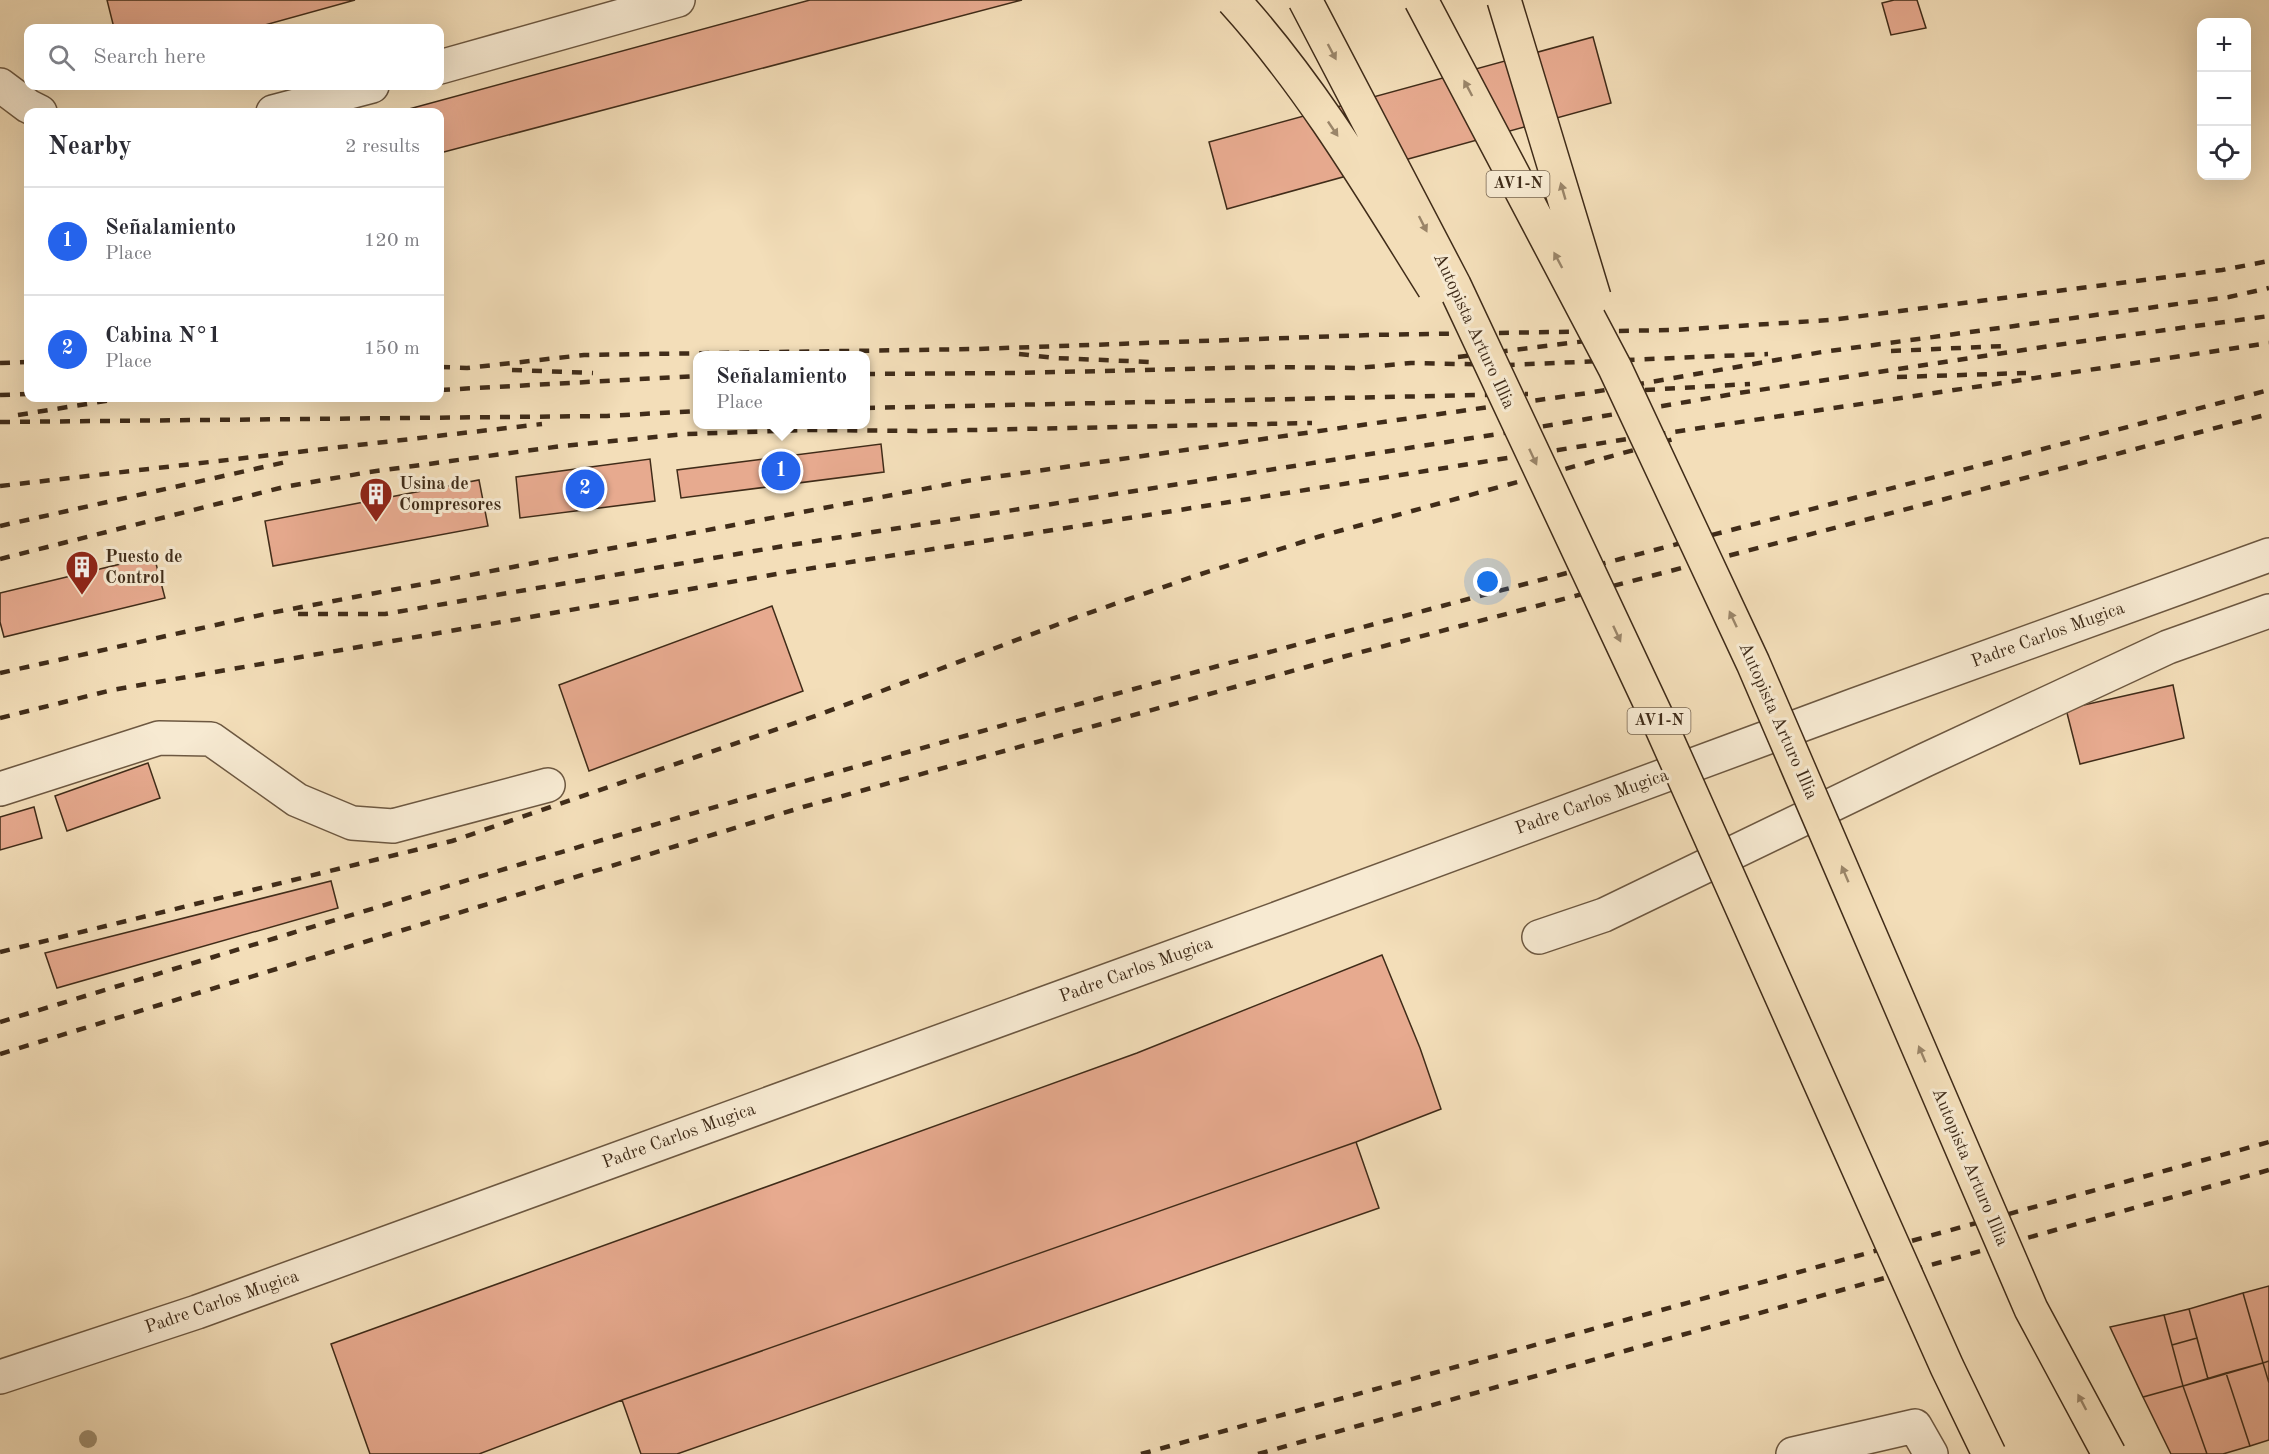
<!DOCTYPE html>
<meta charset="utf-8">
<style>
:root{--surface:#fff;--page:#f2f2f3;--text:#2b2b33;--muted:#7c7c81;--line:#e1e1e2;--accent:#2563eb}
body{margin:0;font-family:"Old Standard TT",serif;background:var(--page);color:var(--text)}
.controls{position:absolute;right:18px;top:18px;display:grid;overflow:hidden;border-radius:12px;box-shadow:0 6px 24px #0002}
.controls button{width:54px;height:54px;display:grid;place-items:center;padding:0;border:0;border-bottom:2px solid var(--line);background:var(--surface);color:var(--text);font:30px sans-serif}
.you{position:absolute;left:1488px;top:582px;width:21px;height:21px;margin:-15px;border:4px solid #fff;border-radius:50%;background:#1a73e8;box-shadow:0 0 0 9px #1a73e833}
.badge{display:grid;place-items:center;width:39px;height:39px;border-radius:50%;background:var(--accent);color:#fff;font-size:20px;font-weight:700}
.pin{position:absolute;translate:-50% -50%;border:3px solid #fff;box-shadow:0 2px 6px #0006}
.popup{position:absolute;left:693px;top:351px;width:177px;height:78px;box-sizing:border-box;display:grid;place-content:center;border-radius:12px;background:var(--surface);filter:drop-shadow(0 2px 4px #0005);font-size:20px;white-space:nowrap;color:var(--muted)}
.popup b{font-size:22px;color:var(--text)}
.popup::after{content:'';position:absolute;left:50%;top:100%;margin-left:-12px;border:12px solid transparent;border-top-color:var(--surface)}
.list{margin:0;padding:0;list-style:none}
h2{display:flex;justify-content:space-between;align-items:center;height:78px;margin:0;padding:0 24px;font-size:26px}
h2 small{font-size:20px;font-weight:400;color:var(--muted)}
.list li{display:grid;grid-template-columns:39px 1fr auto;gap:18px;align-items:center;box-sizing:border-box;height:108px;padding:0 24px;border-top:2px solid var(--line)}
.list b{display:block;font-size:22px;white-space:nowrap}
.list p{margin:0;font-size:20px;white-space:nowrap;color:var(--muted)}
.list em{font-size:20px;font-style:normal;color:var(--muted)}
.icon{flex:none;width:33px;height:33px;fill:none;stroke:currentColor;stroke-width:2;stroke-linecap:round;stroke-linejoin:round}
.map{position:relative;flex:none;width:2269px;height:1454px;overflow:hidden}
.search{position:absolute;background:var(--surface);box-shadow:0 6px 24px #0002;left:24px;top:24px;width:420px;height:66px;display:flex;align-items:center;gap:15px;box-sizing:border-box;padding:0 21px;border-radius:12px;color:var(--muted);font-size:22px}
.panel{position:absolute;background:var(--surface);box-shadow:0 6px 24px #0002;left:24px;top:108px;width:420px;height:294px;border-radius:12px}
.map>svg:first-child{display:block}
</style>
<div class="map">
<svg width="2269" height="1454" viewBox="0 0 2269 1454">
<rect width="100%" height="100%" fill="#f3deb9"/>
<filter id="stains"><feTurbulence type="fractalNoise" baseFrequency=".00333" numOctaves="4"/><feColorMatrix values="0 0 0 0 .2 0 0 0 0 .09 0 0 0 0 .02 0 0 0 .5 -.17"/></filter>
<radialGradient id="worn" r=".72"><stop offset=".6" stop-color="#630" stop-opacity="0"/><stop offset="1" stop-color="#630" stop-opacity=".3"/></radialGradient>
<path fill="#e7aa8f" stroke="#402c19" stroke-width="1.5" d="M 107,0 L 355,0 L 254,28 L 114,28 Z
M 810,0 L 1022,0 L 440,153 L 440,112 L 398,112 Z
M 1894,0 L 1917,0 L 1926,28 L 1891,35 L 1882,3 Z
M 1593,37 L 1611,103 L 1227,209 L 1209,142 Z
M 881,444 L 884,472 L 681,498 L 677,470 Z
M 650,459 L 655,501 L 520,518 L 516,477 Z
M 479,480 L 488,526 L 273,566 L 265,521 Z
M 154,556 L 165,598 L 4,637 L 0,622 L 0,593 Z
M 772,606 L 803,691 L 589,771 L 559,685 Z
M 2173,685 L 2184,738 L 2080,764 L 2066,709 Z
M 148,763 L 160,798 L 67,831 L 55,796 Z
M 34,807 L 42,838 L 0,850 L 0,817 Z
M 331,881 L 338,908 L 57,988 L 45,953 Z
M 1382,955 L 1420,1048 L 1441,1109 L 1356,1142 L 622,1400 L 479,1454 L 370,1454 L 331,1344 L 1137,1053 Z
M 1356,1142 L 1379,1208 L 677,1454 L 641,1454 L 622,1400 Z
M 2269,1286 L 2269,1361 L 2263,1363 L 2243,1293 Z
M 2243,1293 L 2263,1363 L 2208,1379 L 2189,1309 Z
M 2189,1309 L 2197,1338 L 2172,1345 L 2164,1315 Z
M 2164,1315 L 2183,1386 L 2143,1397 L 2110,1327 Z
M 2197,1338 L 2208,1379 L 2183,1386 L 2172,1345 Z
M 2269,1361 L 2269,1383 L 2263,1363 Z
M 2263,1363 L 2269,1383 L 2269,1440 L 2250,1446 L 2226,1373 Z
M 2226,1373 L 2250,1446 L 2223,1454 L 2207,1454 L 2183,1386 Z
M 2183,1386 L 2207,1454 L 2171,1454 L 2143,1397 Z"/>
<g fill="none" stroke-linecap="round" stroke-linejoin="round">
<g stroke="#6d5841" stroke-width="36">
<path id="minor" d="M 440,67 L 678,0
M 0,85 L 28,106 L 40,112
M 273,112 L 372,86
M 0,789 L 159,738 L 211,739 L 297,800 L 352,823 L 393,826 L 548,785
M 1539,937 L 1604,915 L 1925,760 L 2168,647 L 2269,611
M 0,1377 L 197,1312 L 1279,918 L 1855,705 L 2269,555
M 1793,1454 L 1915,1426 L 1931,1454"/>
</g>
<use href="#minor" stroke="#f7ead2" stroke-width="33"/>
<path stroke="#402c19" stroke-width="4.5" stroke-dasharray="10 10" stroke-linecap="butt" d="M 1891,351 L 2005,346
M 1019,354 L 1055,358 L 1151,362
M 1458,357 L 1610,338
M 0,363 L 28,362
M 440,367 L 467,368 L 584,355 L 977,349 L 1370,335 L 1675,330 L 1830,320 L 2222,270 L 2269,261
M 512,370 L 593,373
M 865,374 L 1016,373 L 1271,367 L 1358,368 L 1411,363 L 1508,365 L 1768,354
M 1897,377 L 2026,373
M 440,390 L 697,376
M 1645,390 L 1750,384
M 0,395 L 28,394
M 865,408 L 1528,394
M 18,415 L 124,398
M 0,422 L 607,416 L 697,411
M 0,486 L 542,424
M 0,526 L 286,462
M 0,559 L 284,487 L 369,472 L 562,446 L 686,434 L 808,430 L 924,431 L 1312,423
M 298,614 L 385,614 L 784,546 L 1498,434 L 1739,393 L 2077,342 L 2269,316
M 0,673 L 265,614 L 966,481 L 1588,393 L 1822,352 L 2229,297 L 2269,288
M 0,718 L 112,690 L 788,572 L 1640,437 L 2269,343
M 0,952 L 452,841 L 821,714 L 1080,616 L 1198,575 L 1321,536 L 1674,439
M 0,1022 C 302,930 604,837 908,752 C 1359,624 1815,509 2269,390
M 0,1054 L 803,807 L 1346,656 L 2269,414
M 1141,1454 L 2269,1142
M 1258,1454 L 2269,1170"/>
<g stroke="#402c19" stroke-width="36" stroke-linecap="butt">
<path id="highway-bridge" d="M 1233,0 C 1312,87 1372,189 1434,288
M 1305,0 L 1454,285 L 1661,726 L 1947,1367 L 1989,1454
M 1421,0 L 1615,368 L 1753,663 L 2031,1309 L 2109,1454
M 1504,0 L 1594,297"/>
</g>
<use href="#highway-bridge" stroke="#f3deb9" stroke-width="33"/>
</g>
<circle fill="#9e8d6e" cx="88" cy="1439" r="9"/>
<defs><path id="oneway-solid" d="M-6-.8H1V-3.2L6.5 0L1 3.2V.8H-6Z" transform="scale(1.5)"/></defs>
<g fill="#9a8569">
<use href="#oneway-solid" transform="translate(1332 52) rotate(62)"/>
<use href="#oneway-solid" transform="translate(1468 88) rotate(-118)"/>
<use href="#oneway-solid" transform="translate(1333 129) rotate(56)"/>
<use href="#oneway-solid" transform="translate(1563 191) rotate(-106)"/>
<use href="#oneway-solid" transform="translate(1423 224) rotate(63)"/>
<use href="#oneway-solid" transform="translate(1558 260) rotate(-118)"/>
<use href="#oneway-solid" transform="translate(1533 457) rotate(65)"/>
<use href="#oneway-solid" transform="translate(1733 619) rotate(-115)"/>
<use href="#oneway-solid" transform="translate(1617 634) rotate(65)"/>
<use href="#oneway-solid" transform="translate(1845 874) rotate(-113)"/>
<use href="#oneway-solid" transform="translate(1922 1054) rotate(-113)"/>
<use href="#oneway-solid" transform="translate(2082 1402) rotate(-118)"/>
</g>
<defs>
<g id="building-pin" transform="scale(1.725)"><path d="M0 17L-7.5 6A9.5 9.5 0 1 1 7.5 6Z" fill="#8f2418" stroke="#f7ead2"/><path d="M-4-6H4V6H1V3H-1V6H-4ZM-2.5-4.3h1.7v1.8h-1.7ZM.8-4.3h1.7v1.8H.8ZM-2.5-1h1.7V.8h-1.7ZM.8-1h1.7V.8H.8Z" fill="#fff"/></g>
</defs>
<g fill-rule="evenodd">
<use href="#building-pin" x="376" y="494"/>
<use href="#building-pin" x="82" y="567"/>
</g>
<g text-anchor="middle" dominant-baseline="central" stroke-width="6" stroke-linejoin="round" paint-order="stroke">
<g fill="#f7ead2" stroke="#776550" stroke-width="1.5">
<rect x="1486.5" y="171" width="63" height="26" rx="4.5"/>
<rect x="1627.5" y="708" width="63" height="26" rx="4.5"/>
</g>
<g font-size="16" font-weight="bold" fill="#402c19">
<text x="1518" y="184">AV1-N</text>
<text x="1659" y="721">AV1-N</text>
</g>
<g font-size="18" fill="#402c19" stroke="#f7ead2">
<text transform="translate(1474 331) rotate(65)">Autopista Arturo Illia</text>
<text transform="translate(2048 635) rotate(-20)">Padre Carlos Mugica</text>
<text transform="translate(1778 721) rotate(66)">Autopista Arturo Illia</text>
<text transform="translate(1592 802) rotate(-20)">Padre Carlos Mugica</text>
<text transform="translate(1136 970) rotate(-20)">Padre Carlos Mugica</text>
<text transform="translate(679 1136) rotate(-20)">Padre Carlos Mugica</text>
<text transform="translate(1970 1167) rotate(67)">Autopista Arturo Illia</text>
<text transform="translate(222 1302) rotate(-19)">Padre Carlos Mugica</text>
</g>
<g font-size="18" font-weight="bold" fill="#402c19" stroke="#f7ead2" text-anchor="start">
<text x="399" y="484">Usina de<tspan x="399" dy="21">Compresores</tspan></text>
<text x="105" y="557">Puesto de<tspan x="105" dy="21">Control</tspan></text>
</g>
</g>
<rect width="100%" height="100%" filter="url(#stains)"/>
<rect width="100%" height="100%" fill="url(#worn)"/>
</svg>
<div class="controls">
<button>+</button>
<button>−</button>
<button><svg class="icon" aria-label="locate" viewBox="0 0 24 24"><circle cx="12" cy="12" r="6"/><path d="M12 2v4M12 18v4M2 12h4M18 12h4"/></svg></button>
</div>
<div class="you"></div>
<div class="pin badge" style="left:781px;top:471px">1</div>
<div class="popup"><b>Señalamiento</b>Place</div>
<div class="pin badge" style="left:585px;top:489px">2</div>
<div class="search"><svg class="icon" aria-label="search" viewBox="0 0 24 24"><circle cx="10" cy="10" r="6"/><path d="M15 15l6 6"/></svg>Search here</div>
<section class="panel">
<h2>Nearby<small>2 results</small></h2>
<ul class="list">
<li><span class="badge">1</span><div><b>Señalamiento</b><p>Place</p></div><em>120 m</em></li>
<li><span class="badge">2</span><div><b>Cabina N°1</b><p>Place</p></div><em>150 m</em></li>
</ul>
</section>
</div>
